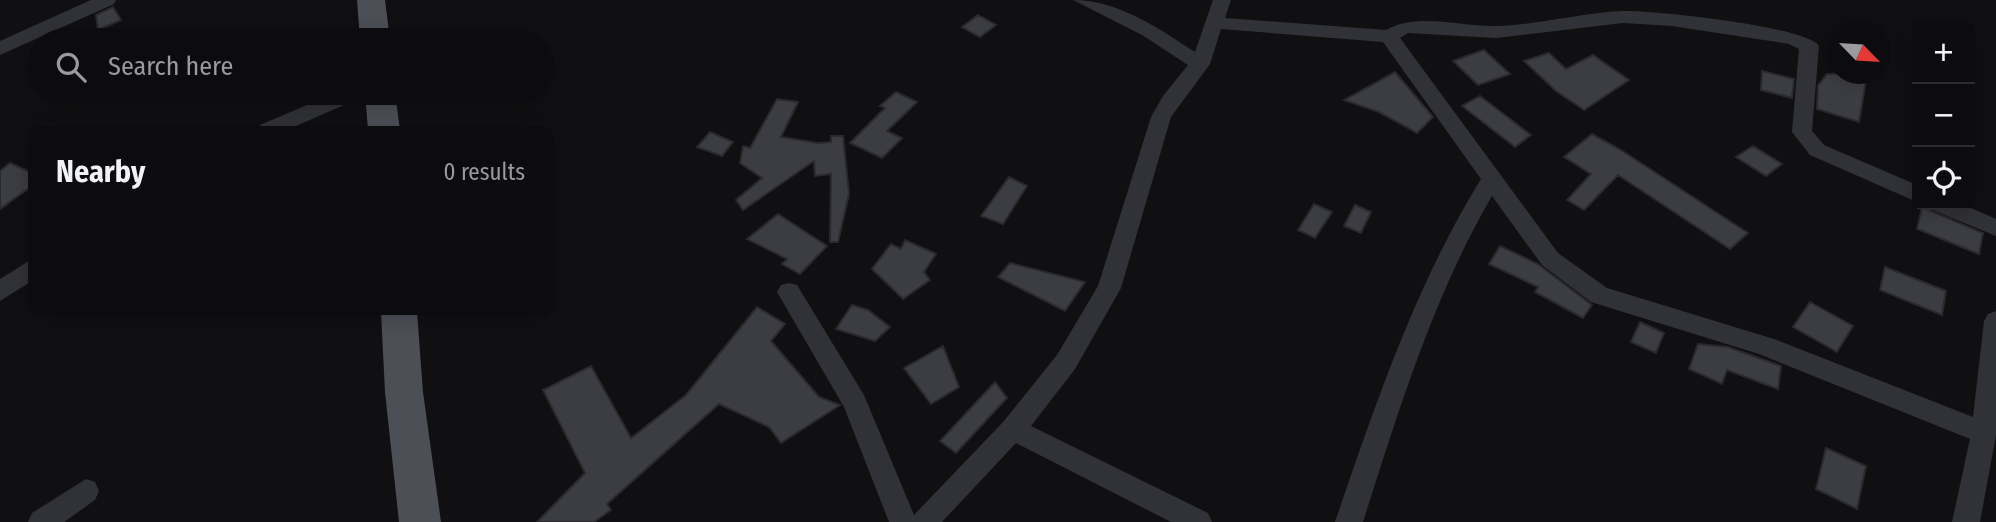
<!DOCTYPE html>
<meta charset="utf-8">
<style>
:root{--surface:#0c0c0e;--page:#151517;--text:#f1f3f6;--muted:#9a9b9e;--line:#2c2c2e}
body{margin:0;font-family:"Fira Sans Condensed",sans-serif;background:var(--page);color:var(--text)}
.controls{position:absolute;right:21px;top:21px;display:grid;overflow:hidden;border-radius:10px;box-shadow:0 4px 18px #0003}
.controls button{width:63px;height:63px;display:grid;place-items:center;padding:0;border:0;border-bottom:2px solid var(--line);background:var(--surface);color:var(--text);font:35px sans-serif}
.compass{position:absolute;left:1828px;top:21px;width:63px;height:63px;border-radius:50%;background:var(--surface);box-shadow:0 4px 18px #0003;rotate:115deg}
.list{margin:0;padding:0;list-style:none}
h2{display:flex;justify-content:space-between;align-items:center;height:91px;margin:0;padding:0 28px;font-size:30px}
h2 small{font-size:23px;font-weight:400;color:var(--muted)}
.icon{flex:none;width:38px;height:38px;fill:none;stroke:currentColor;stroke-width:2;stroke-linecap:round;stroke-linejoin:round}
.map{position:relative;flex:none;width:1996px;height:522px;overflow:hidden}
.search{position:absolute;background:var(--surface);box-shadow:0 4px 18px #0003;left:28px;top:28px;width:525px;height:77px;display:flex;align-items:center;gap:18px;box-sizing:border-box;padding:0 24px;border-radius:38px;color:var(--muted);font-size:26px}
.panel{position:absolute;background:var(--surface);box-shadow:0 4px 18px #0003;left:28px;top:126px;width:525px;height:189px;border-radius:10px}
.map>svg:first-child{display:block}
</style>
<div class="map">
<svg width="1996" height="522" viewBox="0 0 1996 522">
<rect width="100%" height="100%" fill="#101012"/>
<path fill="#3c3d42" stroke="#2a2a2e" stroke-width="2" d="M 113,7 L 121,20 L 98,30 L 96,15 Z
M 978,15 L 996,25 L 980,37 L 962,27 Z
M 1484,50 L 1510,74 L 1478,85 L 1453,61 Z
M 1549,53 L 1566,69 L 1593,55 L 1629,80 L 1584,110 L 1556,91 L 1524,61 Z
M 1762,71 L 1794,79 L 1792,98 L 1761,90 Z
M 1395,72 L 1433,117 L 1417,133 L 1379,112 L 1344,100 Z
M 1827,74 L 1867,74 L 1859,122 L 1817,109 L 1818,85 Z
M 896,92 L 917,102 L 887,131 L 902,138 L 882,158 L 850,143 L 885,108 L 880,106 Z
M 1480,96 L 1531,135 L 1515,147 L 1462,106 Z
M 777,99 L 798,102 L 781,137 L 818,143 L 831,142 L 831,136 L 843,136 L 849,194 L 838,242 L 830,242 L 831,174 L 815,176 L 814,161 L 743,210 L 736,200 L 762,178 L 740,163 L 743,146 L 750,148 Z
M 710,132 L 733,142 L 722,156 L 697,147 Z
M 1592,134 L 1621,150 L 1748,233 L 1730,249 L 1618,175 L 1584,210 L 1567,200 L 1591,174 L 1564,157 Z
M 1753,146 L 1782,164 L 1766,176 L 1736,157 Z
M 10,163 L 32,173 L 32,186 L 0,209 L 0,171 Z
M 1009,177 L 1027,186 L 1003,224 L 981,216 Z
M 1314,204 L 1332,212 L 1315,238 L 1298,230 Z
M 1355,205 L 1371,212 L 1361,233 L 1344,226 Z
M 1922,207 L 1983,233 L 1979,254 L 1917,229 Z
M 778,214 L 827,246 L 800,274 L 782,264 L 787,259 L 747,239 Z
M 905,240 L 936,254 L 924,272 L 930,280 L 903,299 L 872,269 L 891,244 L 901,249 Z
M 1500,246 L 1538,264 L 1592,305 L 1583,318 L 1535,292 L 1538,287 L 1489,264 Z
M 1010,263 L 1085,282 L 1065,311 L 998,277 Z
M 1885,267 L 1946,291 L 1942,315 L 1880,290 Z
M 1810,302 L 1853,326 L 1837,352 L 1793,327 Z
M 852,305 L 868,310 L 890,327 L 875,341 L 836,329 Z
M 757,307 L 785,324 L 771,341 L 819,397 L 840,405 L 781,443 L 769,427 L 719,404 L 607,504 L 611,510 L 594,522 L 537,522 L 585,473 L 543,390 L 591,366 L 631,438 L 686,395 Z
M 1640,322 L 1664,333 L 1656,353 L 1631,342 Z
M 1698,344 L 1728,347 L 1781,366 L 1778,389 L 1727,370 L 1722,384 L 1689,369 Z
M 943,346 L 959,387 L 931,404 L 904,368 Z
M 995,382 L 1007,398 L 956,453 L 940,441 Z
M 1826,448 L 1866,466 L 1857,509 L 1816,489 Z"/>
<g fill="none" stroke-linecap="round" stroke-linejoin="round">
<path fill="#313237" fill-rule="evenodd" d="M 91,0 L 116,0 L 114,4 L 0,55 L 0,41 Z
M 1073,0 C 1118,0 1158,28 1195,52 L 1213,0 L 1231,0 L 1225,18 L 1386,30 C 1418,12 1460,27 1496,26 C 1538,25 1580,13 1622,11 C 1651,10 1806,26 1819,46 L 1812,131 L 1824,145 L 1917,185 L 1917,202 L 1810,155 L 1792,132 L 1799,49 L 1789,44 L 1672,26 L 1623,23 L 1496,38 L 1408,33 L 1400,38 L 1558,253 L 1607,288 L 1774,339 L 1973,417 L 1984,321 L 1988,314 L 1996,311 L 1996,435 L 1980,522 L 1952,522 L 1970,439 L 1759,354 L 1591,302 L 1542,265 L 1492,196 C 1433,297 1399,410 1363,522 L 1335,522 C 1376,403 1415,286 1481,179 L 1383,42 L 1221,29 L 1210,64 L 1171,117 L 1121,288 L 1075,369 L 1031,426 L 1208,513 L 1212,522 L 1171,522 L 1016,443 L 942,522 L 889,522 L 844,407 L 777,292 L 781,285 L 789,283 L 797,285 L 864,395 L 914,515 L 1004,421 L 1057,355 L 1098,286 L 1151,117 L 1163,96 L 1188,65 L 1142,35 Z
M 335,93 L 363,93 L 360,98 L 287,130 L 257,130 L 260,125 Z
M 1932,205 L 1964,205 L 1996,219 L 1996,236 L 1935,211 Z
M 32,259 L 32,281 L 0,301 L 0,279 Z
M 86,479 L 95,482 L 99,491 L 95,500 L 64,522 L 28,522 L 32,513 Z"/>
<path fill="#4d4f57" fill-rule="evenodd" d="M 357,0 L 385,0 L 390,40 L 360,40 Z
M 365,93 L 395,93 L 400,130 L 368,130 Z
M 381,312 L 417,312 L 423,392 L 441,522 L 399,522 L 385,392 Z"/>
</g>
</svg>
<div class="controls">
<button>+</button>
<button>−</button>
<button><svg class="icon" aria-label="locate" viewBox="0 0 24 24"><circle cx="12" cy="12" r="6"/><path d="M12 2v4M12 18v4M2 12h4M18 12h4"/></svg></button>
</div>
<svg class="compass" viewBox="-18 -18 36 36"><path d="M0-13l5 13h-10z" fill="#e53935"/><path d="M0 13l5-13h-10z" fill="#9a9b9e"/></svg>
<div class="search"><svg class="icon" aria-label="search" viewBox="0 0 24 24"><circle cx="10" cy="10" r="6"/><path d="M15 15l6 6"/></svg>Search here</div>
<section class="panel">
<h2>Nearby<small>0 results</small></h2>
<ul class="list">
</ul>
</section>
</div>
